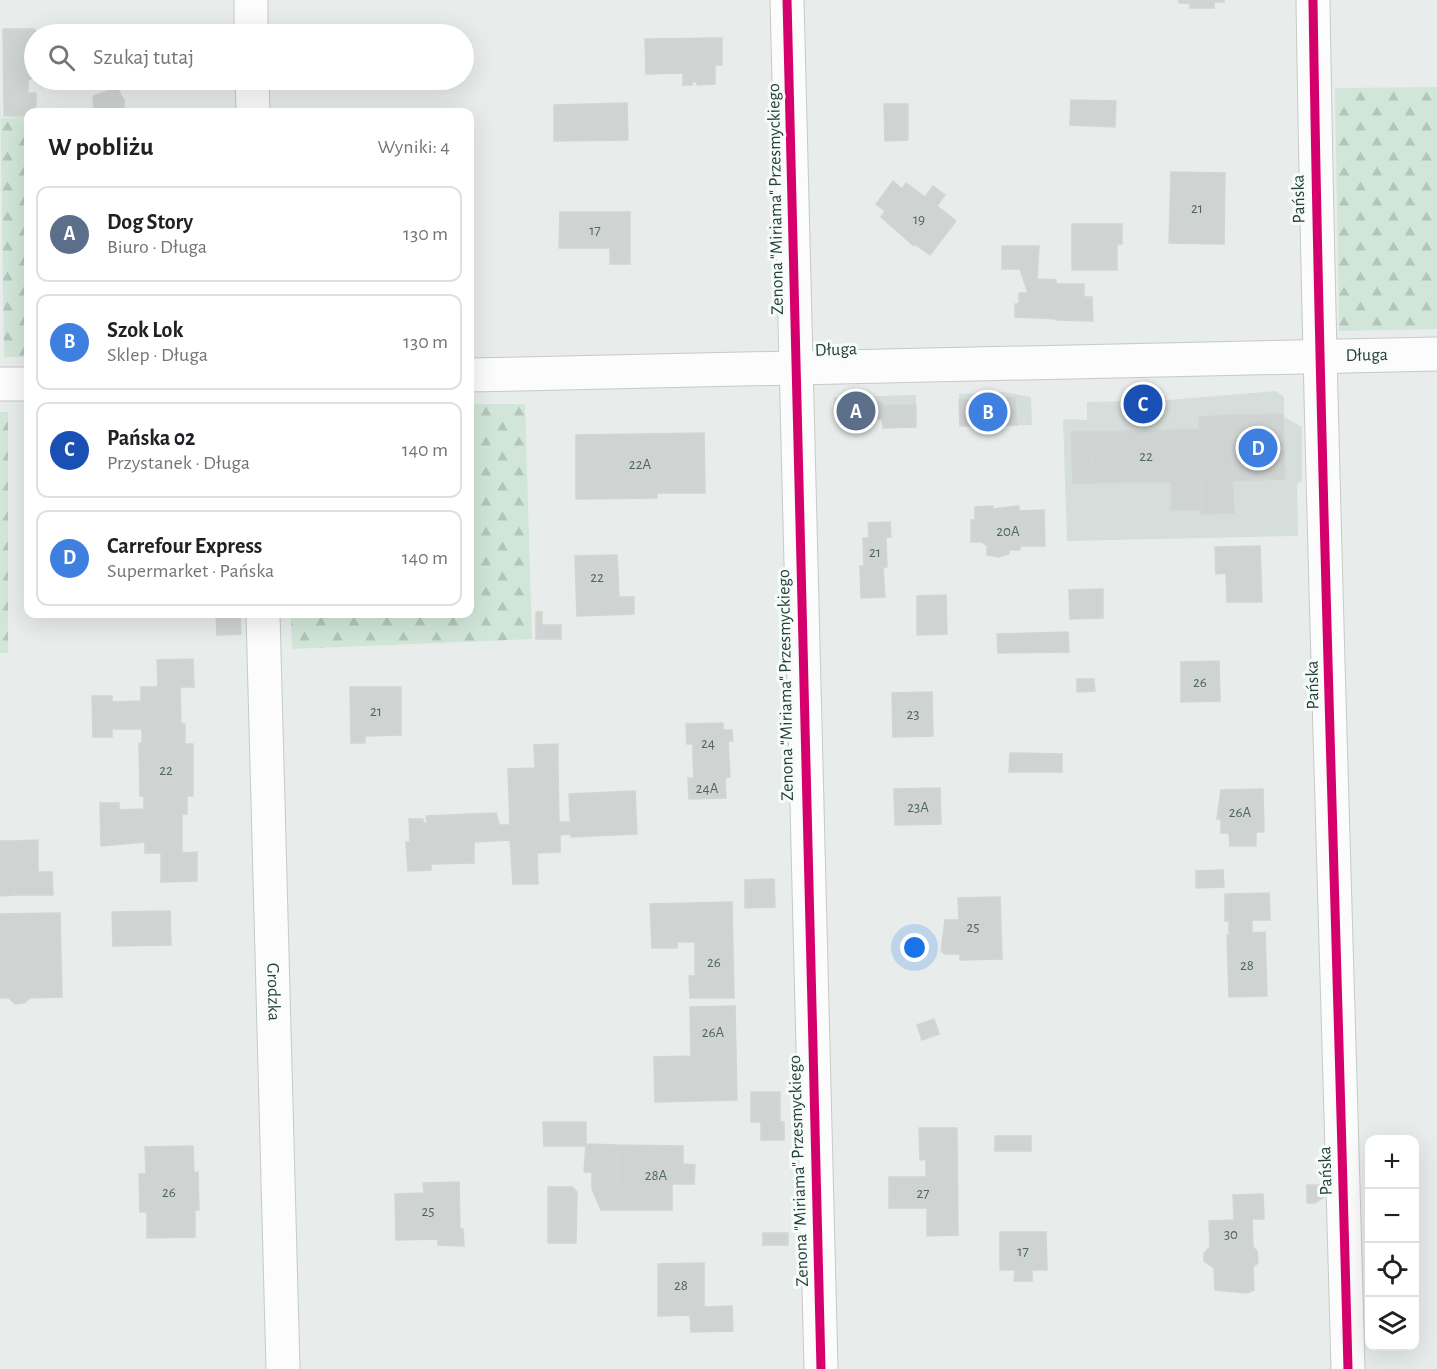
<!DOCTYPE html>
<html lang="pl">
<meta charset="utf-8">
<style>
:root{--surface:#fff;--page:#f2f2f2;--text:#202124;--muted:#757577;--line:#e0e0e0;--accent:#7c3aed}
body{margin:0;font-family:"Alegreya Sans",sans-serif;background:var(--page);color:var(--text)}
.controls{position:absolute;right:18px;bottom:18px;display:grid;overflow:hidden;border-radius:12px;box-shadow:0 6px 24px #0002}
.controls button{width:54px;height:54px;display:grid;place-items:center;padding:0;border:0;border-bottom:2px solid var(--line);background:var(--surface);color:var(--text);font:30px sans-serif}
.you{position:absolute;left:915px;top:948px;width:21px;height:21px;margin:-15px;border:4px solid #fff;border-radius:50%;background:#1a73e8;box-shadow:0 0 0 9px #1a73e833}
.badge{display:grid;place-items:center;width:39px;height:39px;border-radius:50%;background:var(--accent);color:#fff;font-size:20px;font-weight:700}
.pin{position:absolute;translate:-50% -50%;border:3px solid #fff;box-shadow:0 2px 6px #0006}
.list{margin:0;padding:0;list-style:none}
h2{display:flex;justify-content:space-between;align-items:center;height:78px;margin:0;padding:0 24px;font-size:26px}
h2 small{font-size:20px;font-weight:400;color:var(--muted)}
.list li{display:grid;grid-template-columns:39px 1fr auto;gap:18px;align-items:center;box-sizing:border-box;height:96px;margin:0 12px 12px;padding:0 12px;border:2px solid var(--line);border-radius:12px}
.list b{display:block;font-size:22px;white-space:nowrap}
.list p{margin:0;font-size:20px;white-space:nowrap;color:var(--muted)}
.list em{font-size:20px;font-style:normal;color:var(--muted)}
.icon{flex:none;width:33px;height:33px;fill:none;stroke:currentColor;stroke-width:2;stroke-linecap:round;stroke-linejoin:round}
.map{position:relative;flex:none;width:1437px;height:1369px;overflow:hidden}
.search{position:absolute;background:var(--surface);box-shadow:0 6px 24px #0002;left:24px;top:24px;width:450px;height:66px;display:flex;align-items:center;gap:15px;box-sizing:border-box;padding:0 21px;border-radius:33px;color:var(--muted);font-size:22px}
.panel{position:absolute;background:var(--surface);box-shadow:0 6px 24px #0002;left:24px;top:108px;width:450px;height:510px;border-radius:12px}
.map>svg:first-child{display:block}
</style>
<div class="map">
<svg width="1437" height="1369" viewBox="0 0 1437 1369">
<defs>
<pattern id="forest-firs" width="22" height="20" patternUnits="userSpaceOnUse" patternTransform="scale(1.5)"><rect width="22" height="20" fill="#d1e6d8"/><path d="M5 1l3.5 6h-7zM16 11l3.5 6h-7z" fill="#b3c6ba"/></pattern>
</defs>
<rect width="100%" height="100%" fill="#e8edeb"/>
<path fill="#d6dedb" d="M 1276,391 L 1284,397 L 1284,417 L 1302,427 L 1302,481 L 1297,484 L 1298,536 L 1067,541 L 1063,419 L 1087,420 L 1087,402 L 1130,401 L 1130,412 L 1157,412 L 1157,401 Z
M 1003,392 L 1031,397 L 1032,425 L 960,426 L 959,394 Z
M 916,395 L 916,427 L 883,428 L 882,419 L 835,420 L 834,397 Z"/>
<path fill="url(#forest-firs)" d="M 1437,87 L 1437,329 L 1339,331 L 1335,88 Z
M 0,91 L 1,118 L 28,117 L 28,357 L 4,357 Z
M 470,404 L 525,404 L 532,639 L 292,649 L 291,614 L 470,614 Z
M 0,412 L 8,412 L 8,653 L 0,653 Z"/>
<path fill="#cfd4d2" stroke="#d1d6d4" stroke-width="1.5" d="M 1179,0 L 1224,0 L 1224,2 L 1214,2 L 1214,8 L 1190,8 L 1190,3 L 1179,3 Z
M 3,29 L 34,29 L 38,33 L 34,34 L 34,45 L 27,45 L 27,62 L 33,66 L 33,77 L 28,81 L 28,93 L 36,93 L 36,112 L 28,112 L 28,116 L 4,116 Z
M 722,38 L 722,65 L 715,65 L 715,84 L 697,85 L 697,82 L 692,82 L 692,85 L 683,85 L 683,73 L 646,74 L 645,39 Z
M 117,88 L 124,100 L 124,112 L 94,112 L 93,96 Z
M 1071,100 L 1116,101 L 1115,127 L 1070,125 Z
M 627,103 L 628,140 L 554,141 L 554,105 Z
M 884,104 L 908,104 L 908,140 L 885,141 Z
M 1171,172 L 1225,173 L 1224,244 L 1169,243 Z
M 893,181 L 902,189 L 906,183 L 925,197 L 933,186 L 945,195 L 937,206 L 956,221 L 930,255 L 915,244 L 914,246 L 881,217 L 885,211 L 876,204 Z
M 560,212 L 630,212 L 630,264 L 610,264 L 610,248 L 559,248 Z
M 1072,224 L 1122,224 L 1122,244 L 1117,244 L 1117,270 L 1072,270 Z
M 1002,246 L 1039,246 L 1037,279 L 1056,280 L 1056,319 L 1015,317 L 1015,304 L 1019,304 L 1019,293 L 1028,293 L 1020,269 L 1002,269 Z
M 1056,284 L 1084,284 L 1084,297 L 1092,297 L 1093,321 L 1056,320 Z
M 1015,397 L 1017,425 L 960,426 L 959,400 Z
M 874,402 L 882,402 L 882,405 L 916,405 L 916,427 L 883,428 L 882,419 L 874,419 Z
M 874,402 L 874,419 L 838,420 L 837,403 Z
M 1283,414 L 1285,479 L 1233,481 L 1230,415 Z
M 1230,415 L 1234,513 L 1201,514 L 1199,417 Z
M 1200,429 L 1201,481 L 1093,483 L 1091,432 Z
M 1071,432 L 1091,432 L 1093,483 L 1073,484 Z
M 704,433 L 705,493 L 657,493 L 657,498 L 576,499 L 576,435 Z
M 1201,481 L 1201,510 L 1171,510 L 1171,482 Z
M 993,506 L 993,509 L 1019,506 L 1019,511 L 1044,510 L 1045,546 L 1020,546 L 1020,550 L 1009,550 L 1009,554 L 999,557 L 987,555 L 987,546 L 982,542 L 971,542 L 971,520 L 975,520 L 975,507 Z
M 890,522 L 891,537 L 886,537 L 887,567 L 883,567 L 885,597 L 861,598 L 860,566 L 864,566 L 863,538 L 869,538 L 868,523 Z
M 1260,546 L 1262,602 L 1227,602 L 1226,573 L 1216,574 L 1215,547 Z
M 617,555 L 619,597 L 634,597 L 634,614 L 577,616 L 575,556 Z
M 1103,589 L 1103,618 L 1070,619 L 1069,590 Z
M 946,595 L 947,634 L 917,635 L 917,596 Z
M 536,612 L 542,612 L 542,625 L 561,625 L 561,639 L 536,639 Z
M 216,614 L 240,614 L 241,634 L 217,635 Z
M 1068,632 L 1069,652 L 998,653 L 997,634 Z
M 193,659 L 194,687 L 180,687 L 181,724 L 185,724 L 185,744 L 193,744 L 193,796 L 187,796 L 187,814 L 182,814 L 182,853 L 197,852 L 197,881 L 161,882 L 161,853 L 145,853 L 145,842 L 101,846 L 100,803 L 119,803 L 119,810 L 144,809 L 144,796 L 140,796 L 139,743 L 142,743 L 142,729 L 112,729 L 112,737 L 93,737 L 92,696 L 112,696 L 112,702 L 141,701 L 141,687 L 158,687 L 157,660 Z
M 1219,661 L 1220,701 L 1181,702 L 1181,662 Z
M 1077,679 L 1094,679 L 1095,691 L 1077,692 Z
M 350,687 L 401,687 L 401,735 L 365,736 L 365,743 L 351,743 Z
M 932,692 L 933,736 L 893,737 L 892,693 Z
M 723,723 L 723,730 L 732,730 L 733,741 L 728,741 L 729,760 L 693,761 L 693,744 L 687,744 L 686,724 Z
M 558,744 L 558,768 L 535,768 L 534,745 Z
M 1010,753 L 1062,754 L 1062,772 L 1009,772 Z
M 729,760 L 730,777 L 725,778 L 726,798 L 689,799 L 688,778 L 694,778 L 693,761 Z
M 535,768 L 558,768 L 559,822 L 570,822 L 571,834 L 560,835 L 560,852 L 537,853 Z
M 535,768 L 538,884 L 513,884 L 510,840 L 474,842 L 474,863 L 431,864 L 431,870 L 408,871 L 406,842 L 410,842 L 409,819 L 423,819 L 423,823 L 427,823 L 426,816 L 496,813 L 499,825 L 510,825 L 508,769 Z
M 940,788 L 941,824 L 895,825 L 894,789 Z
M 1263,789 L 1264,832 L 1256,832 L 1256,846 L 1230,846 L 1229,833 L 1221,833 L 1221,819 L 1217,819 L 1221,790 Z
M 635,791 L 637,834 L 571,837 L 569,794 Z
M 38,840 L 38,872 L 52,872 L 53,895 L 15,895 L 13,841 Z
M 0,841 L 13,841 L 15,895 L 0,896 Z
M 1223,870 L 1224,887 L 1196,888 L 1196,871 Z
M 774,879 L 775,907 L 745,908 L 745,880 Z
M 1269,893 L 1270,920 L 1252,920 L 1252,933 L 1265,932 L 1267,996 L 1229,997 L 1227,935 L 1229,935 L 1229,921 L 1225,921 L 1225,894 Z
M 1000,897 L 1002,959 L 960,960 L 960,954 L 945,954 L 941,951 L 945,920 L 959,920 L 958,898 Z
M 732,902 L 734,998 L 690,998 L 689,976 L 695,976 L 695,942 L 677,942 L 677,948 L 652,948 L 650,904 Z
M 170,911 L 171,945 L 113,946 L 112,912 Z
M 60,913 L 62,997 L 30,998 L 24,1003 L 15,1004 L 9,998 L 0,998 L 0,914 Z
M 735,1006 L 737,1100 L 655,1102 L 654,1057 L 691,1056 L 690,1007 Z
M 934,1019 L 939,1034 L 922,1040 L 917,1025 Z
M 751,1092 L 780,1092 L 780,1122 L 751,1122 Z
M 543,1122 L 586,1122 L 586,1146 L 544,1146 Z
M 761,1122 L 784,1122 L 784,1140 L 761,1140 Z
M 919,1128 L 957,1128 L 958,1235 L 927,1236 L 927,1208 L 889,1208 L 889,1177 L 926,1177 L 926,1159 L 920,1160 Z
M 995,1136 L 1031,1136 L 1031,1151 L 995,1151 Z
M 586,1144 L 617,1145 L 617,1189 L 637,1189 L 637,1210 L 601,1210 L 592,1189 L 592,1172 L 584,1172 Z
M 617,1145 L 683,1146 L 683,1164 L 695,1165 L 694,1184 L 672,1184 L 672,1210 L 637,1210 L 637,1189 L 617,1189 Z
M 193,1146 L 194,1173 L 198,1172 L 199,1210 L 195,1210 L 195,1237 L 147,1238 L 147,1212 L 140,1212 L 139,1174 L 146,1174 L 145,1147 Z
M 459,1182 L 460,1229 L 463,1229 L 464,1246 L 438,1245 L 438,1239 L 396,1240 L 395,1194 L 424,1193 L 423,1183 Z
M 1307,1185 L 1323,1185 L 1324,1197 L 1315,1203 L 1307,1203 Z
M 548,1187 L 572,1187 L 577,1192 L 576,1243 L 548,1243 Z
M 1263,1194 L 1264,1219 L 1252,1219 L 1253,1247 L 1257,1251 L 1258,1263 L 1253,1267 L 1254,1290 L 1247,1293 L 1215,1290 L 1214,1268 L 1204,1261 L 1204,1253 L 1210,1247 L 1209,1221 L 1234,1220 L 1233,1195 Z
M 1000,1232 L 1046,1232 L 1047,1270 L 1032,1270 L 1032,1281 L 1014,1281 L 1015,1270 L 1000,1270 Z
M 763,1233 L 788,1233 L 788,1245 L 763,1245 Z
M 704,1263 L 704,1307 L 732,1306 L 733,1331 L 691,1332 L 690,1315 L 658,1316 L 658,1264 Z"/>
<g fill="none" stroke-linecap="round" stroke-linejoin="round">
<g stroke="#c5cac8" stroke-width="35">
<g id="minor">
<path d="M 251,0 L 251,34"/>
<path d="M 787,0 L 821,1369"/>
<path d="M 1313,0 C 1320,456 1336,913 1348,1369"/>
<path d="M 252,80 L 253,112"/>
<path id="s1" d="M 470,375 L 1437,354"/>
<path d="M 0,384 L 28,384"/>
<path id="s2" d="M 263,614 L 283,1369"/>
</g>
</g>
<use href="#minor" stroke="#fcfcfc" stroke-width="33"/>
<g stroke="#f7fbf9" stroke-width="13">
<path id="cycleway" d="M 787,0 L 821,1369
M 1313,0 C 1320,456 1336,913 1348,1369"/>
</g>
<use href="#cycleway" stroke="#d6006c" stroke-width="9"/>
</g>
<g text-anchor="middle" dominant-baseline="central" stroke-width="6" stroke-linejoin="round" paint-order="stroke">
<g font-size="15" fill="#506761">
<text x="1197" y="208">21</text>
<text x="919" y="219">19</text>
<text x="595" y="230">17</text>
<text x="1146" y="456">22</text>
<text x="640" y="464">22A</text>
<text x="1008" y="531">20A</text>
<text x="875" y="552">21</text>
<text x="597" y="577">22</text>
<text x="1200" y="682">26</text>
<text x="376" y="711">21</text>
<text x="913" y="714">23</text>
<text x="708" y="743">24</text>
<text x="166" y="770">22</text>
<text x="707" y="788">24A</text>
<text x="918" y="807">23A</text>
<text x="1240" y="812">26A</text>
<text x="973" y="927">25</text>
<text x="714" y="962">26</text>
<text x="1247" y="965">28</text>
<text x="713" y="1032">26A</text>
<text x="656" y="1175">28A</text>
<text x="169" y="1192">26</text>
<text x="923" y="1193">27</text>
<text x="428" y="1211">25</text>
<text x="1231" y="1234">30</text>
<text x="1023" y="1251">17</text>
<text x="681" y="1285">28</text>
</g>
<g font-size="18" fill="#24423a" stroke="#f7fbf9">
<text transform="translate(776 199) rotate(-91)">Zenona "Miriama" Przesmyckiego</text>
<text transform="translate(1299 199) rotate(-91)">Pańska</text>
<text transform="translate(836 350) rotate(-2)">Długa</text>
<text stroke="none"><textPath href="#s1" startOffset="897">Długa</textPath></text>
<text transform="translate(786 685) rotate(-91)">Zenona "Miriama" Przesmyckiego</text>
<text transform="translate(1313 685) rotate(-91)">Pańska</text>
<text stroke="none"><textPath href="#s2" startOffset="378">Grodzka</textPath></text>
<text transform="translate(799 1171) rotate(-92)">Zenona "Miriama" Przesmyckiego</text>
<text transform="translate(1326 1171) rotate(-92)">Pańska</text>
</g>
</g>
</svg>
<div class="controls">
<button>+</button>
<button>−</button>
<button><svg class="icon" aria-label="locate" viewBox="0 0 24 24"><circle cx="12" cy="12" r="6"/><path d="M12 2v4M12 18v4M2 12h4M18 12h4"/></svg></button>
<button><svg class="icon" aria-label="layers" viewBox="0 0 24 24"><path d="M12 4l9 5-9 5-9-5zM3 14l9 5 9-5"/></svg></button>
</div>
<div class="you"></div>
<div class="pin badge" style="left:856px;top:411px;background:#5c6f8a">A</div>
<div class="pin badge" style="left:988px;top:412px;background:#3f7fe0">B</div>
<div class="pin badge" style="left:1143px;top:404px;background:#1a4fb4">C</div>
<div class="pin badge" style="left:1258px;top:448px;background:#3f7fe0">D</div>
<div class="search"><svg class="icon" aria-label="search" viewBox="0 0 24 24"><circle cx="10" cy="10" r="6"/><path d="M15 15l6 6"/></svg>Szukaj tutaj</div>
<section class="panel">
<h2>W pobliżu<small>Wyniki: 4</small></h2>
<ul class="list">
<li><span class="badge" style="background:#5c6f8a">A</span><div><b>Dog Story</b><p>Biuro · Długa</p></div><em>130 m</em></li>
<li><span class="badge" style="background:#3f7fe0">B</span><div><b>Szok Lok</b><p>Sklep · Długa</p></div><em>130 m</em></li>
<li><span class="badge" style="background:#1a4fb4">C</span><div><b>Pańska 02</b><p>Przystanek · Długa</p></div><em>140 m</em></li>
<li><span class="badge" style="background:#3f7fe0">D</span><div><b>Carrefour Express</b><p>Supermarket · Pańska</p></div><em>140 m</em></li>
</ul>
</section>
</div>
